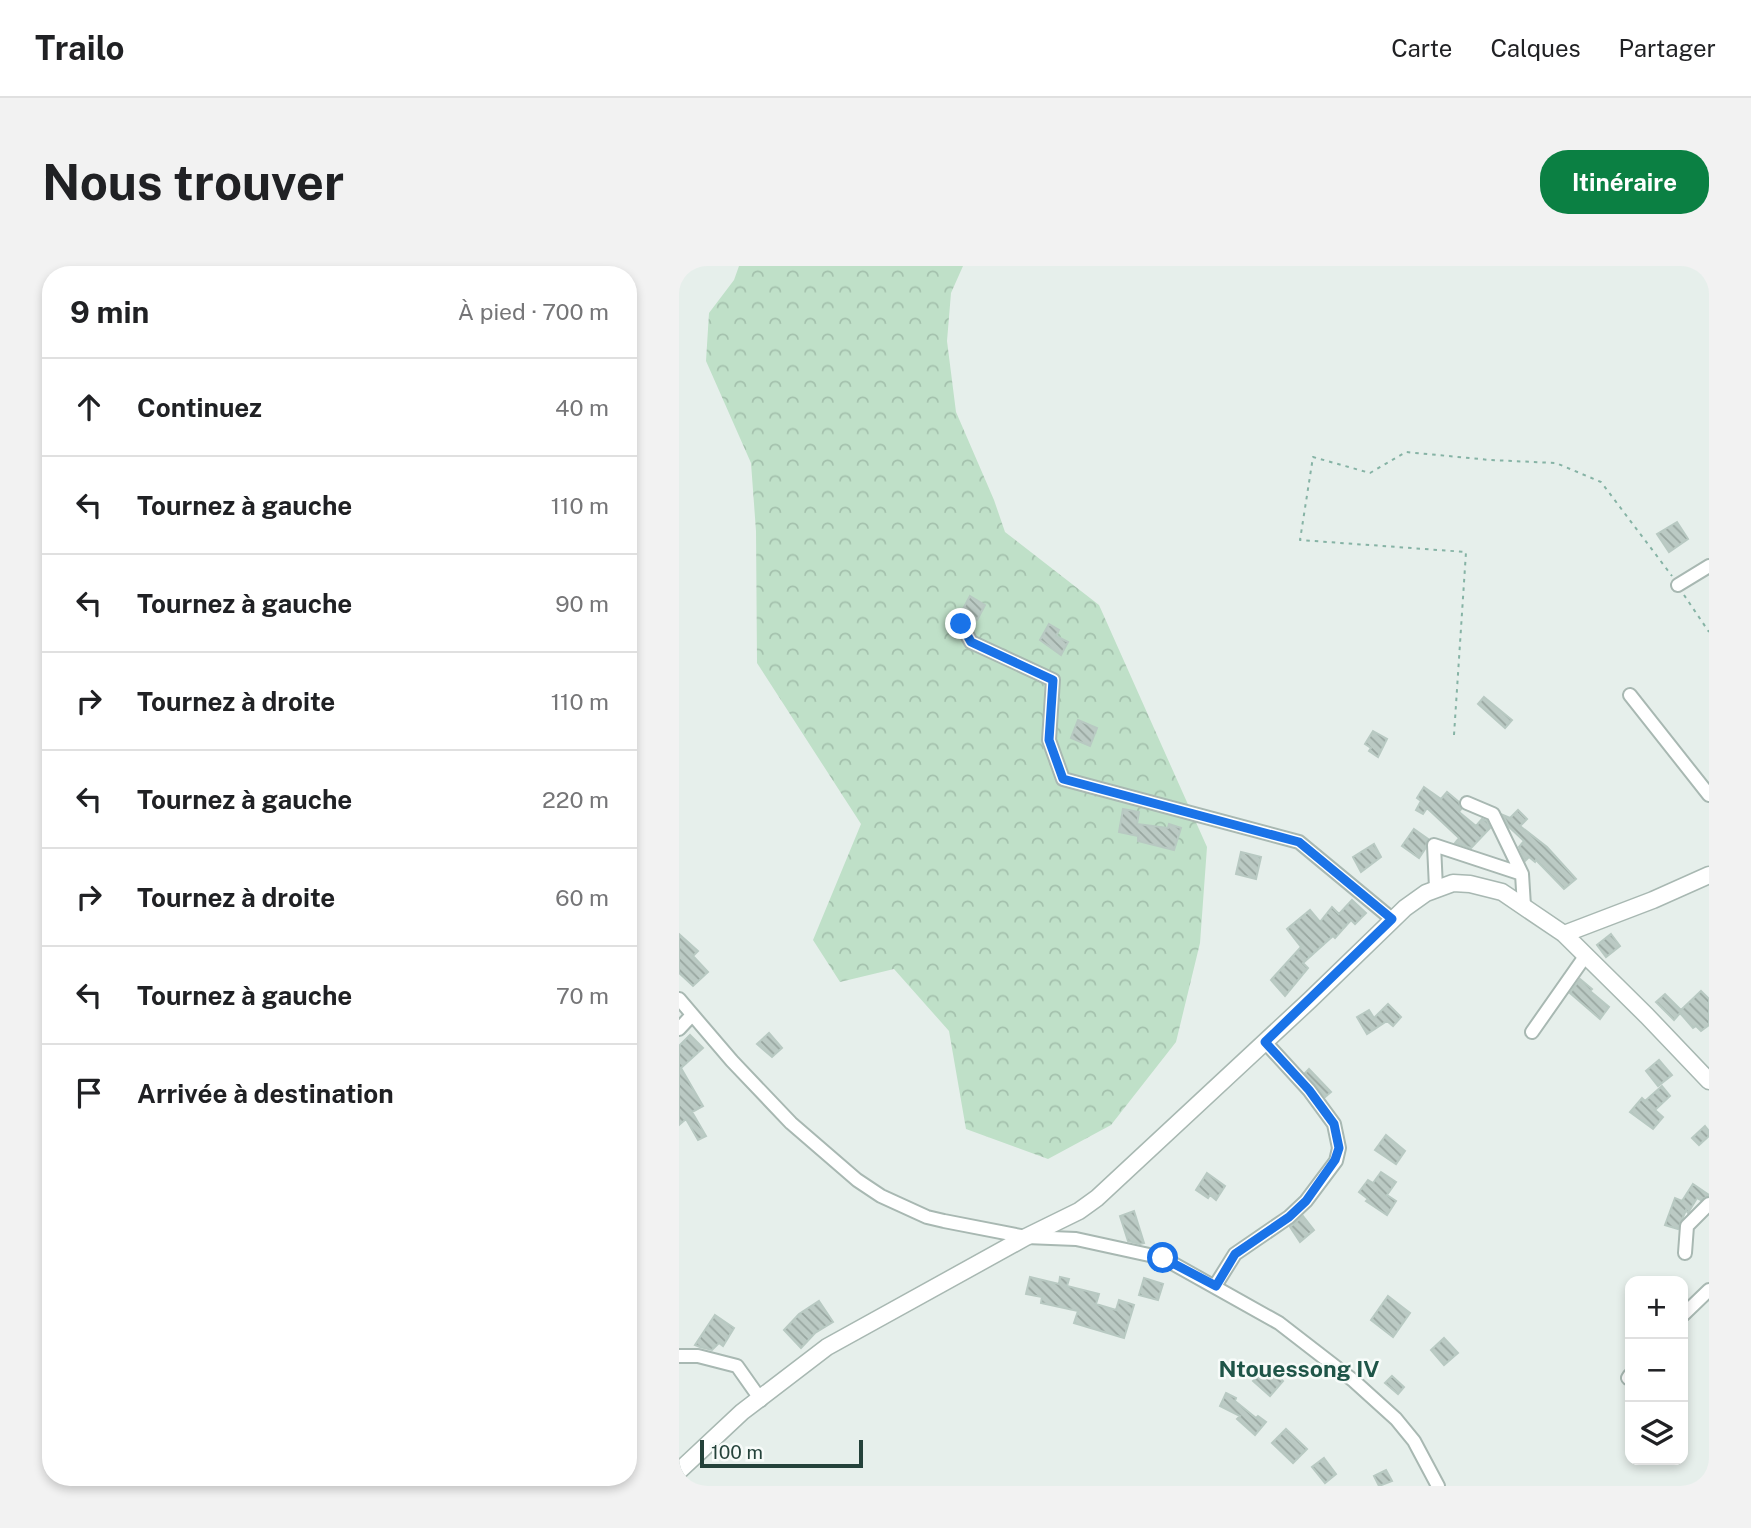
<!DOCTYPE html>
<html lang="fr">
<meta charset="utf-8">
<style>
:root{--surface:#fff;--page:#f2f2f2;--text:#202124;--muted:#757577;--line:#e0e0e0;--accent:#0b8043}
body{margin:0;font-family:"Public Sans",sans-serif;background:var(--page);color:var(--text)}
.controls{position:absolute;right:21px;bottom:21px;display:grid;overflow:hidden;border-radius:14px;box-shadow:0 4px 10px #0003}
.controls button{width:63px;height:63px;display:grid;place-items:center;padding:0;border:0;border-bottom:2px solid var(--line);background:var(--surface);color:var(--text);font:35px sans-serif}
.scale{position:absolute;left:21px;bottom:18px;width:163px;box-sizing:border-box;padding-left:7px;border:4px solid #24423a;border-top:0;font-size:19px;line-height:24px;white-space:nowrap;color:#24423a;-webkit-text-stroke:5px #f7fbf9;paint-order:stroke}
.stop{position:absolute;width:21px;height:21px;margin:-16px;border:5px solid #1a73e8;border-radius:50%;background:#fff}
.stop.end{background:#1a73e8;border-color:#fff;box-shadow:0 2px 7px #0008}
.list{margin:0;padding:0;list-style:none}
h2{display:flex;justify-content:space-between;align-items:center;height:91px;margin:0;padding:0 28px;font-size:30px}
h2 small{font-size:23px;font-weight:400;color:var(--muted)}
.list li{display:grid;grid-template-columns:46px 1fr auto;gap:21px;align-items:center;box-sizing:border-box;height:98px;padding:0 28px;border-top:2px solid var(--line)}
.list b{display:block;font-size:26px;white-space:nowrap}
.list em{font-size:23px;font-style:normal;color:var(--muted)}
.icon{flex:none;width:38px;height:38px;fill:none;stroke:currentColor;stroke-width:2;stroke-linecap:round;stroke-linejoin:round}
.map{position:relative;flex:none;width:1030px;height:1220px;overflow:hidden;border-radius:28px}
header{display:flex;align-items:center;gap:42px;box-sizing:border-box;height:98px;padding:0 35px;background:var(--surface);border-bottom:2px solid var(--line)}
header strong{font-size:33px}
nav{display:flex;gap:38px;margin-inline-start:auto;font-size:24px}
.intro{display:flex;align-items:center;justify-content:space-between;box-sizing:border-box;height:168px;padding:0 42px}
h1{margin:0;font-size:49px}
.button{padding:18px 32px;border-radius:28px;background:var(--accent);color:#fff;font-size:24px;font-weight:700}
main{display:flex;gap:42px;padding:0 42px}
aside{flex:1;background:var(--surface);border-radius:28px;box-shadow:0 4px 10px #0003}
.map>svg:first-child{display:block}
</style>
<header>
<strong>Trailo</strong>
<nav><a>Carte</a><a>Calques</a><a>Partager</a></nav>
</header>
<div class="intro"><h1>Nous trouver</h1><a class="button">Itinéraire</a></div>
<main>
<aside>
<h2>9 min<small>À pied · 700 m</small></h2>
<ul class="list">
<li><svg class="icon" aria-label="ahead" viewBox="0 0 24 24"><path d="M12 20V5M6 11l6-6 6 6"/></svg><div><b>Continuez</b></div><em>40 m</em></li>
<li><svg class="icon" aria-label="left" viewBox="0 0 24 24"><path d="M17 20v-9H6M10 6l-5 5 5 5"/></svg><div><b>Tournez à gauche</b></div><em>110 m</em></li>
<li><svg class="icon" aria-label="left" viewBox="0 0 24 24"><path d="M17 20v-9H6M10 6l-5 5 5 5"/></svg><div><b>Tournez à gauche</b></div><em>90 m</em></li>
<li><svg class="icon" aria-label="right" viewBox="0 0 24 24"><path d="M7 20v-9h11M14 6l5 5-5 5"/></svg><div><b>Tournez à droite</b></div><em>110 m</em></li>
<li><svg class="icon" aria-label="left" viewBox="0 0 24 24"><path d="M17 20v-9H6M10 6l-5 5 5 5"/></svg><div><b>Tournez à gauche</b></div><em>220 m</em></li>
<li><svg class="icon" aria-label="right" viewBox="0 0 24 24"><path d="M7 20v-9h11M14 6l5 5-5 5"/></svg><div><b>Tournez à droite</b></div><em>60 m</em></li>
<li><svg class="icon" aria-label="left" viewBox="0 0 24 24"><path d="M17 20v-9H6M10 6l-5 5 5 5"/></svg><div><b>Tournez à gauche</b></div><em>70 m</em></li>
<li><svg class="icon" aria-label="arrive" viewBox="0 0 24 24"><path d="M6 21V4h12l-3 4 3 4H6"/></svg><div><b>Arrivée à destination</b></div></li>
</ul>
</aside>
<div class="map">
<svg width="1030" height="1220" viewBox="0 0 1030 1220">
<defs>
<pattern id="forest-crowns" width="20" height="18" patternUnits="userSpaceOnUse" patternTransform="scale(1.75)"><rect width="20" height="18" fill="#bfe0c8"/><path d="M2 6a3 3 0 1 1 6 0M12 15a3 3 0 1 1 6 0" fill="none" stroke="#a4c1ad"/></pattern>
<pattern id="building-back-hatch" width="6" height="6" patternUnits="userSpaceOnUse" patternTransform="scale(1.75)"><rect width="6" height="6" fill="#bbcac4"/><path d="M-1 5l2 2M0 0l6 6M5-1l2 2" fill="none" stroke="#98a6a0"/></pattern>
</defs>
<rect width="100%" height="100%" fill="#e6efeb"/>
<path fill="url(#forest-crowns)" d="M 60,0 L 284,0 L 272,27 L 268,75 L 277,146 L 315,234 L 326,266 L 420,339 L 528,581 L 521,677 L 497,776 L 432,859 L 369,893 L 287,863 L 270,765 L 215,703 L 161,716 L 134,674 L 182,558 L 78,397 L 77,265 L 72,197 L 27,95 L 30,47 L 55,14 Z"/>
<path fill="url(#building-back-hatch)" stroke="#b8c9c2" stroke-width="2" d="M 998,256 L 1009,273 L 990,286 L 978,268 Z
M 291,330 L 306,339 L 298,354 L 283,345 Z
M 370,358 L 380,364 L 377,370 L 389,376 L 382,389 L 361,374 Z
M 805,431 L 833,454 L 826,462 L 799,438 Z
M 399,454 L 418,462 L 411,480 L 392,472 Z
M 694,465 L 708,473 L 699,491 L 690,485 L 692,482 L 686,478 Z
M 745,521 L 762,533 L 768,526 L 780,536 L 782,543 L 780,546 L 797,560 L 803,553 L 808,555 L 811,562 L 792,582 L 776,577 L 780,572 L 748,542 L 744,548 L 737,544 L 742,535 L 738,532 Z
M 444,543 L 460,546 L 458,558 L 489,562 L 490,558 L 502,562 L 495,584 L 459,575 L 459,570 L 440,566 Z
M 839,544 L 848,553 L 841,560 L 868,581 L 897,613 L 885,623 L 857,594 L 856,596 L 850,591 L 846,595 L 840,581 L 845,575 L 830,561 L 824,549 L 831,552 Z
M 735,563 L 749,573 L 746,583 L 740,592 L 723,580 Z
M 695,578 L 702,591 L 682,606 L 674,591 Z
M 562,586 L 582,591 L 577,613 L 557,608 Z
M 673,634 L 687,647 L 676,658 L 672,654 L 656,672 L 654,670 L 624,697 L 629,702 L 606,730 L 592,714 L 622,681 L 608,663 L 631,644 L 641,656 L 653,641 L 660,648 Z
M 0,668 L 19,685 L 14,690 L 29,706 L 14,720 L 0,707 Z
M 932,668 L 941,680 L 927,691 L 918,679 Z
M 901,713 L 913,723 L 911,725 L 930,741 L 921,753 L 891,727 Z
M 1022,725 L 1030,733 L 1030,759 L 1022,765 L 1017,760 L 1014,762 L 1001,747 L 995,754 L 977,736 L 986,728 L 1002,744 Z
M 709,738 L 722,751 L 714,760 L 708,755 L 688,768 L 678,751 L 690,744 L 695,752 Z
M 90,767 L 103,782 L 93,791 L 78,778 Z
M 11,769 L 24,782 L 2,802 L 24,840 L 13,846 L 27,870 L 19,874 L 7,853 L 0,859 L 0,780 Z
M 980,794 L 993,809 L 979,820 L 967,805 Z
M 630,803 L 652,826 L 646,831 L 626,807 Z
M 983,820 L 991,830 L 976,844 L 984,851 L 974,863 L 951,846 L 963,832 L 966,835 Z
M 1026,860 L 1030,865 L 1030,870 L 1020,879 L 1013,872 Z
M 707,869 L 726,885 L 717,898 L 696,884 Z
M 702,906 L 717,916 L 708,929 L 717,935 L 708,949 L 687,935 L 689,933 L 680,926 L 689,914 L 694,917 Z
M 528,907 L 546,920 L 537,934 L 531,929 L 529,932 L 517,924 Z
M 1014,918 L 1030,929 L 1022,934 L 1018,932 L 1009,947 L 1007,944 L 999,963 L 986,959 L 996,932 L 1003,935 Z
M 455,945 L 465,977 L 461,978 L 449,975 L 441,950 Z
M 624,950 L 635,964 L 621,976 L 611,961 Z
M 351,1011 L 380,1018 L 381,1011 L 390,1013 L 388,1020 L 420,1028 L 417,1038 L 437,1044 L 440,1034 L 455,1039 L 445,1072 L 395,1057 L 399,1045 L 362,1037 L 363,1031 L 347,1028 Z
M 465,1012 L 484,1018 L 479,1034 L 460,1029 Z
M 709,1030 L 731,1047 L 714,1071 L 692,1054 Z
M 140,1035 L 154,1056 L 136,1067 L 122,1082 L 105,1064 L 120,1048 Z
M 36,1049 L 55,1062 L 44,1080 L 40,1077 L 33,1084 L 21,1081 L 16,1079 Z
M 765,1072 L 779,1087 L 765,1099 L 752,1084 Z
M 588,1100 L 604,1115 L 591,1130 L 574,1115 Z
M 713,1110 L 725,1121 L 719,1128 L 706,1117 Z
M 547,1127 L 557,1132 L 556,1135 L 577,1152 L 579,1150 L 587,1156 L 576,1169 L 558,1153 L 561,1150 L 541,1140 Z
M 607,1163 L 628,1183 L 614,1197 L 593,1177 Z
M 645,1192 L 657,1208 L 646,1217 L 633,1201 Z
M 707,1204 L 713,1215 L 700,1220 L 695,1210 Z"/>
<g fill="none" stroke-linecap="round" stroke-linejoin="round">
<g stroke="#a8b8b2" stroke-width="16">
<path id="minor" d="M 999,319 L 1030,300
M 282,358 L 292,376 L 374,414 L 370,474 L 384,513 L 620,576 L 713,653
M 951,429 L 1030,529
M 788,537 L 814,548 L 843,608 L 845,640
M 757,622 L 755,579 L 843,608
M 0,733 L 53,795 L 112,857 L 178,914 L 202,930 L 248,951 L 265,955 L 347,971 L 397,973 L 484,992 L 600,1057 L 675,1115 L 717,1153 L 735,1175 L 759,1220
M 0,763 L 13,749
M 853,766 L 907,689
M 1006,987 L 1008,960 L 1030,938
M 536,1020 L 556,988 L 610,951 L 627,935 L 657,895 L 660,882 L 655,858 L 630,824 L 586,776
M 1004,1049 L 1030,1024
M 0,1090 L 19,1090 L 58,1100 L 82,1134
M 949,1112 L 951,1109"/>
</g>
<g stroke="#a8b8b2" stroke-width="19">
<path id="tertiary" d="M 885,668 L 974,634 L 1030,609
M 0,1205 L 63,1146 L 148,1081 L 347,971 L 400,945 L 418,932 L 631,734 L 726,642 L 747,627 L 774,617 L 791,618 L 823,626 L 885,668 L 968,750 L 1030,815"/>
</g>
<path stroke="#86b3a5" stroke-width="2" stroke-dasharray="3.5 5" stroke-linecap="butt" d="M 1005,329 L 1030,366
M 775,469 L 787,286 L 621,274 L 634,191 L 691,207 L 727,186 L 811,194 L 877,197 L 922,216 L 993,310"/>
<use href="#minor" stroke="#fff" stroke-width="12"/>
<use href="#tertiary" stroke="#fff" stroke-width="16"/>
</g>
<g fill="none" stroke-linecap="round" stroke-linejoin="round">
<path stroke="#1a73e8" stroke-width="9" d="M 282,358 L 292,376 L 374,414 L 370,474 L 384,513 L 620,576 L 713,653 L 586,776 L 630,824 L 655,858 L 660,882 L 656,894 L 627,935 L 610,951 L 556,988 L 537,1020 L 484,992"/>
</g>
<g text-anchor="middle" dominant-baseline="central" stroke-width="5" stroke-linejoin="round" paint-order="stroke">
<g font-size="23" font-weight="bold" fill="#1f5548" stroke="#f7fbf9">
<text x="620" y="1102">Ntouessong IV</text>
</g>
</g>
</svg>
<div class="controls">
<button>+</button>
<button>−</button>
<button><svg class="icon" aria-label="layers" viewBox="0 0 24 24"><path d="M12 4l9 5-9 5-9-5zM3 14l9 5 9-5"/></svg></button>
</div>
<div class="scale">100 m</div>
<div class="stop" style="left:484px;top:992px"></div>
<div class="stop end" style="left:282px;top:358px"></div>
</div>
</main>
